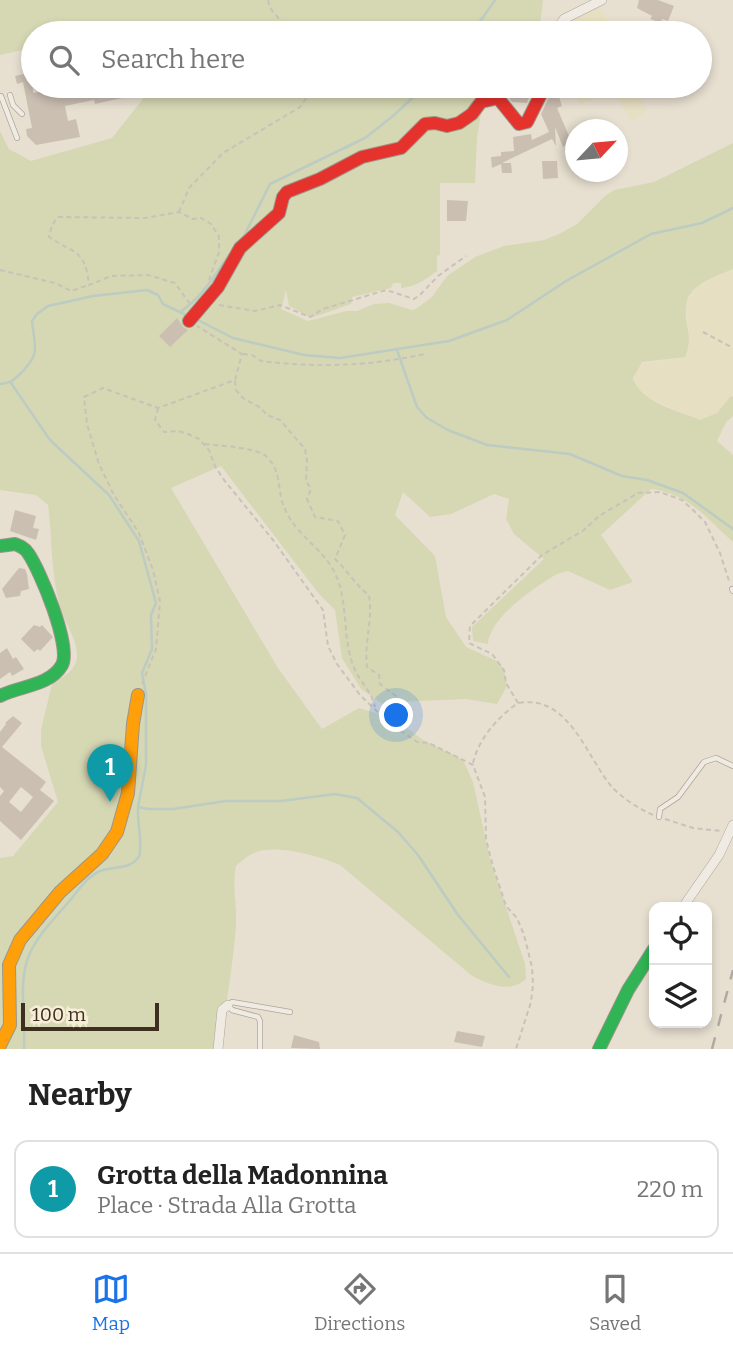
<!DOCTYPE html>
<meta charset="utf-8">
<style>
:root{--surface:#fff;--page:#f6f6f6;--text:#222;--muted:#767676;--line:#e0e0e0;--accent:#1a73e8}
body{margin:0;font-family:Bitter,serif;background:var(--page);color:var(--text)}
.controls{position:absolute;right:21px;bottom:21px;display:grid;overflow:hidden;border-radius:14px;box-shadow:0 4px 10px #0003}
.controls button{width:63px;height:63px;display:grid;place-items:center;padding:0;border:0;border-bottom:2px solid var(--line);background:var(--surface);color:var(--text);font:35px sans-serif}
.compass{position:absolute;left:565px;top:119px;width:63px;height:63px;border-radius:50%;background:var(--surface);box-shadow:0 4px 10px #0003;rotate:64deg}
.scale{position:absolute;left:21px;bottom:18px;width:138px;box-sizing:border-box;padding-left:7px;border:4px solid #3d2e20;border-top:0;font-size:19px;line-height:24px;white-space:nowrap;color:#3d2e20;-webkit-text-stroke:5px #f7eed8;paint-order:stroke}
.you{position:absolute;left:397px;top:716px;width:24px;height:24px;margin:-18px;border:5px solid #fff;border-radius:50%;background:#1a73e8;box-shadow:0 0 0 10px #1a73e833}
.badge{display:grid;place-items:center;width:46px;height:46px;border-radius:50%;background:var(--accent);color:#fff;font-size:23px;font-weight:700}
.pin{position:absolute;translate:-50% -58px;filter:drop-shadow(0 2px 4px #0008)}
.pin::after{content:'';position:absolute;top:37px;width:24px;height:21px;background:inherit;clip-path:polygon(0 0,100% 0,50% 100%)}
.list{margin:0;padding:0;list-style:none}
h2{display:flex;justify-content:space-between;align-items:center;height:91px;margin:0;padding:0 28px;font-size:30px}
h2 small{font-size:23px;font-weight:400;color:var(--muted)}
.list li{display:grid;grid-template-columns:46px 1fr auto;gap:21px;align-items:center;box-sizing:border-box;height:98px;margin:0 14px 14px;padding:0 14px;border:2px solid var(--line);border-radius:14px}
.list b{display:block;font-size:26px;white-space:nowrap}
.list p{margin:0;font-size:23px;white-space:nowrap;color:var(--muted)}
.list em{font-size:23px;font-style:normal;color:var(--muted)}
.icon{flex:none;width:38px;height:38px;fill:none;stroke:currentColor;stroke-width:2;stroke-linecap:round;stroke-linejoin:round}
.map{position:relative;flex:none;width:733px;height:1049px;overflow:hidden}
.search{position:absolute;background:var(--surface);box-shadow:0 4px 10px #0003;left:21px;right:21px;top:21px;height:77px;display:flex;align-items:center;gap:18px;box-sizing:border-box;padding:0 24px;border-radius:38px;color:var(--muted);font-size:26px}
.sheet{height:203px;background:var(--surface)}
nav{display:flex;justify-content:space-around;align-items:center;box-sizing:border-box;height:98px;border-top:2px solid var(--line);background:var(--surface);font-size:19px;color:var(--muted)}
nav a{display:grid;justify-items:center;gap:4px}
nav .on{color:var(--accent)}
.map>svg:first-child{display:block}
</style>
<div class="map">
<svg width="733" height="1049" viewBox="0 0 733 1049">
<rect width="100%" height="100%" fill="#e7e0d1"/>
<path fill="#e6dfc2" d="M 598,5 L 615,33 L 558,33 L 565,23 Z
M 571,86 L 632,86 L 647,111 L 632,121 L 611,87 L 590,101 L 580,104 Z
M 733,269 L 733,397 L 731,397 L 717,413 L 700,420 L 641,395 L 635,385 L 635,375 L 641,364 L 685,357 L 689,329 L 685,305 L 695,288 L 713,277 Z"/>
<path fill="#d6d7b3" d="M 0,0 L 543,0 L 539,33 L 154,33 L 154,21 L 99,33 L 33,33 L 33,48 L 0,55 Z
M 150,86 L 508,86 L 484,97 L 477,137 L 475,183 L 440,183 L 440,255 L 437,256 L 437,271 C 425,280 415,287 401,288 L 401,283 L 393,283 L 391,288 L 352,297 L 351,304 L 311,318 L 289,306 L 286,290 L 281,309 L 308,321 L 346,311 L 357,311 L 374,304 L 389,303 L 412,310 L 416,309 L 432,297 L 447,276 L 475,257 L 504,246 L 544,240 L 559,234 L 577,224 L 605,196 L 614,190 L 654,182 L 733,143 L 733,269 C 716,276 687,285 686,306 C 684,326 694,336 685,357 L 642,362 L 633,378 C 640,403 680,411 700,420 L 717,413 L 731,396 L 733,397 L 733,416 L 726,422 L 717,441 L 733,455 L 733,542 C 707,519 688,493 651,489 L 601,535 L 633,582 L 610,590 L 568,571 L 557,574 C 535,587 489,618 488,644 L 473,641 L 472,627 L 544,559 L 514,534 L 506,519 L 509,499 L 494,494 L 451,514 L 430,517 L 403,492 L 395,515 L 435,556 L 446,617 L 466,647 L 499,662 L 504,670 L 507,686 L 497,704 L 466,699 L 397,702 L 387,707 L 361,689 L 342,658 L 335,610 L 319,594 L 221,466 L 171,488 L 278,668 L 322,729 L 359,708 L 395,719 L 423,740 L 458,757 L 464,762 L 473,782 L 490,859 L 525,964 L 526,979 C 510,994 487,984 471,975 L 340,865 C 321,856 273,843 254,853 C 247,856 241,861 236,866 C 232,887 237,904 236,925 C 233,967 225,1007 221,1049 L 0,1049 L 0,858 L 13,856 L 58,802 L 41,746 L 41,730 L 52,684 C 63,677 75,671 77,658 C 78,643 69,630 64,617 C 50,581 53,543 48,505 L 36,495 L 0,490 L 0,131 L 9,149 L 31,161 L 112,138 L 150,90 Z"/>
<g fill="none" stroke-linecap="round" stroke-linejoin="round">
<path stroke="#bcccc2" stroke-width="2.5" d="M 472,33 L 495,0
M 243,238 L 270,184 L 365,138 L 393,116 L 425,86
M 180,312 C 203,297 214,275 230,254
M 196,319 L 233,338 L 304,355 L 340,358 L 449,341 L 507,320 L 566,281 L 651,234 L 702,223 L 733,208
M 397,350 L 417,407 L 427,418 L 448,430 L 487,445 L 570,454 L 622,476 L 647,480 L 683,493 L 733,529
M 11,383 L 50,440 L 109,495 L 139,541 L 156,603 L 151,615 L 152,649 L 142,673 L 146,694 L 146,765 L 138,807 L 148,809 L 173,809 L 226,801 L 281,801 L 335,794 L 357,798 L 398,832 L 418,855 L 458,915 L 509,977
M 0,384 C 10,383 13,381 20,374 C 41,353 35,349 32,321 L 37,314 L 48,306 L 93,296 L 147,290 L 158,295 L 163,304 L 186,315
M 24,1049 C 26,1018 17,981 30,953 C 38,935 53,920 66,905 C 76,894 86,877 100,871 C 113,866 132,870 139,856 C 143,846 137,821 138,808"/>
</g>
<path fill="#cbbfb2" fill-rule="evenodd" d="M 639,0 L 658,0 L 674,6 L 668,21 L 662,19 L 661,23 L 650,19 L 652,16 L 637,8 Z
M 32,72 L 33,93 L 68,86 L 69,91 L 90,86 L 141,86 L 136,95 L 95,104 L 94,100 L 65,106 L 68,121 L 76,119 L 80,137 L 36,145 L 27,136 L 26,129 L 32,128 L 23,82 L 17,84 L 15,76 Z
M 523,86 L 533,86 L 527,103 L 512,102 L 507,95 L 509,88 L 523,91 Z
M 565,86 L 583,86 L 559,97 L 562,106 L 557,108 L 572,143 L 563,147 L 555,127 L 556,146 L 552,139 L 502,163 L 511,163 L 512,173 L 502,173 L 501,164 L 492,168 L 491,157 L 501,156 L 501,152 L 514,151 L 513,137 L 531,134 L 532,140 L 549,132 L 541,114 L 553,88 L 555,91 Z
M 542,161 L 557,161 L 558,178 L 543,179 Z
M 447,200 L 468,201 L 466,221 L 447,221 Z
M 177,318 L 183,327 L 188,330 L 170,347 L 159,336 Z
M 15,510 L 36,516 L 33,528 L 39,529 L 36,540 L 10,531 Z
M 19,568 L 25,569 L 27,574 L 29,589 L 21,591 L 20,596 L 6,598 L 2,589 Z
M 34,625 L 40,627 L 42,625 L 53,637 L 40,651 L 38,649 L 34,652 L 21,639 Z
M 7,648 L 13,659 L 16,657 L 24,669 L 12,676 L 10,672 L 0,679 L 0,653 Z
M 13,716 L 22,723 L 2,747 L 46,782 L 40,790 L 54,801 L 21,840 L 0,821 L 0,796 L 4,791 L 0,787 L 0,732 L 6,724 L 5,723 ZM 21,787 L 33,797 L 21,812 L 9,802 Z
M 457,1031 L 485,1036 L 482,1047 L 454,1042 Z
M 294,1035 L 319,1042 L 320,1049 L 291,1048 Z"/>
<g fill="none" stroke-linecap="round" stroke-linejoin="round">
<g stroke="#ada599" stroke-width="6">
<path id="lane" d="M 10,95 L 13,105 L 22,114
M 1,96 L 17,138
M 732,589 L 733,591
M 659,817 L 660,809 L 678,797 L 704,762 L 716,758 L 733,766
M 260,1049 L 260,1021 L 258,1017 L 232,1010 L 228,1005 L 232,1002 L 290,1012"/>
</g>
<g stroke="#ada599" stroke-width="10">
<path id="street" d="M 555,33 L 564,19 L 602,0
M 683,907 L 719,855 L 733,825
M 218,1049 L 222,1010 L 228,1005"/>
</g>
<g stroke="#9c958a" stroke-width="14">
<path id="fast" d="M 0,546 L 15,544 C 20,546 25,548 28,553 C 40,570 72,647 62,665 C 50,686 19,686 0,696
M 599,1049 L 628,990 L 654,949"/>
</g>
<g stroke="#9c958a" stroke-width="14">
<path id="slow" d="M 0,1045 L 10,1025 L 9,965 L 20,940 L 60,892 L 102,854 L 117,832 L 128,793 L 133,724 L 138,695"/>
</g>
<g stroke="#9c958a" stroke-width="14">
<path id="jam" d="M 189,321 L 218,287 L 240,248 L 279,213 L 283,197 L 287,192 L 320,179 L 362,157 L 401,148 L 425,124 L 435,123 L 447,126 L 459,123 L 472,114 L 481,102 L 498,98 L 519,124 L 527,122 L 545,86"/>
</g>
<path stroke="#c8c2b9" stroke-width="2" stroke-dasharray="5 3.5" stroke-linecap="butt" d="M 268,0 L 270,8 L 291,33
M 179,212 L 189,188 L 223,153 L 300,107 L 315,86
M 0,270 L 55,283 L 71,291 L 89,285
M 190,304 L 175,283 L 148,275 L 111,276 L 89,285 C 85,249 76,255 49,237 L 52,225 L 58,217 L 145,218 L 179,212 L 193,219 L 201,218 L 211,224 L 219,237 L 219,252 L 209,280
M 219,305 L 255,311 L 280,305 L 310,317 L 323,309 L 386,290 L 414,299 L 420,295 L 438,276 L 466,256
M 703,332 L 733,348
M 243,354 L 252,355 L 261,361 C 318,368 369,366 425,354
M 235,381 L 236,390 L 243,398 L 261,408 L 267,415 L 280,420 L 305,449 L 307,461 L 306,481 L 311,489 L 307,499 L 315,517 L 338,521 L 345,535 L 335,559 C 348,571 355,585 369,595 C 373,622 364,641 367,667 L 379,675 L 380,684 L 396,696 L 387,707 L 388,721
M 158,408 L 155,420 L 164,432 L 178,431 L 188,434 L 199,439 L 209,450 L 215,466 L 224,480 L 273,540 L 323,610 L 328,646 L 337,664 L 360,695 L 388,722 L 417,742 L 429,743 L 473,765 L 485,797 L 486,839 L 492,863 L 506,906 L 517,918 L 524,935 L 532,967 L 533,985 L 531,1002 L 516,1049
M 205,444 C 220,446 256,447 267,457 C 282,472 277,490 284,507 C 293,531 318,546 331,566 C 351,598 340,636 355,670 C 361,683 372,692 375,707
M 142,684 L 156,649 L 160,601 L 153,570 L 139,533 L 114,495 L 99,464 L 87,424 L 84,397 L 103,388 L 158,408 L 235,380 L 242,354 L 197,326
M 519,703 C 569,694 587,758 612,787 C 623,799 638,808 653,815
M 473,763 C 479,738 498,717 518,703 L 506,683 L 504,670 L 492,654 L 469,643 L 470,626 L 542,555 L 584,530 L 599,516 L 638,493 L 660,492 L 682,500 L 693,510 L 705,522 L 720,553 L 729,581
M 665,819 L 693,828 L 721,831"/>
<use href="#lane" stroke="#efebe3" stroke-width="4.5"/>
<use href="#street" stroke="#efebe3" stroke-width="9"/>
<use href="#fast" stroke="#30b455" stroke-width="12"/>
<use href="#slow" stroke="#ff9f0a" stroke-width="12"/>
<use href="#jam" stroke="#e5322d" stroke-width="12"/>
<path stroke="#afaaa2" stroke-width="2.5" stroke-dasharray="12 12" stroke-linecap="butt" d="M 712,1049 L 733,970"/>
</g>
</svg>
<div class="controls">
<button><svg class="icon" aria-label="locate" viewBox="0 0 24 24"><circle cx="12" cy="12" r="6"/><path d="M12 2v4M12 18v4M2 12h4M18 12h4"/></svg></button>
<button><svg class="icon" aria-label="layers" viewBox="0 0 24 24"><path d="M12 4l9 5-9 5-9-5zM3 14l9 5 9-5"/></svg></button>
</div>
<svg class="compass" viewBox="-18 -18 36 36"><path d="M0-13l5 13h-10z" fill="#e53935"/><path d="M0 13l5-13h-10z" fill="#767676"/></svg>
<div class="scale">100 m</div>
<div class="you"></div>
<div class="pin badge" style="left:110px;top:802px;background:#0f9aa8">1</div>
<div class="search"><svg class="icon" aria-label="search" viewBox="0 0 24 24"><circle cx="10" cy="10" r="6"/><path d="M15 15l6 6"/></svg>Search here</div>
</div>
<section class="sheet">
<h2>Nearby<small></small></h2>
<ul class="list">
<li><span class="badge" style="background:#0f9aa8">1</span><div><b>Grotta della Madonnina</b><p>Place · Strada Alla Grotta</p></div><em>220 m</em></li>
</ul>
</section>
<nav>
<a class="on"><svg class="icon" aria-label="map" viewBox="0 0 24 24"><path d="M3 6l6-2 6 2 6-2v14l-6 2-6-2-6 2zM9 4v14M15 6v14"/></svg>Map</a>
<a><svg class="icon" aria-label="directions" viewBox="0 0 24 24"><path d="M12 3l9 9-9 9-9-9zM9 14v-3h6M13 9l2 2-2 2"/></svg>Directions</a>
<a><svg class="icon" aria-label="saved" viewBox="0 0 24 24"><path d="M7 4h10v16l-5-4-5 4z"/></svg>Saved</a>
</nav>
